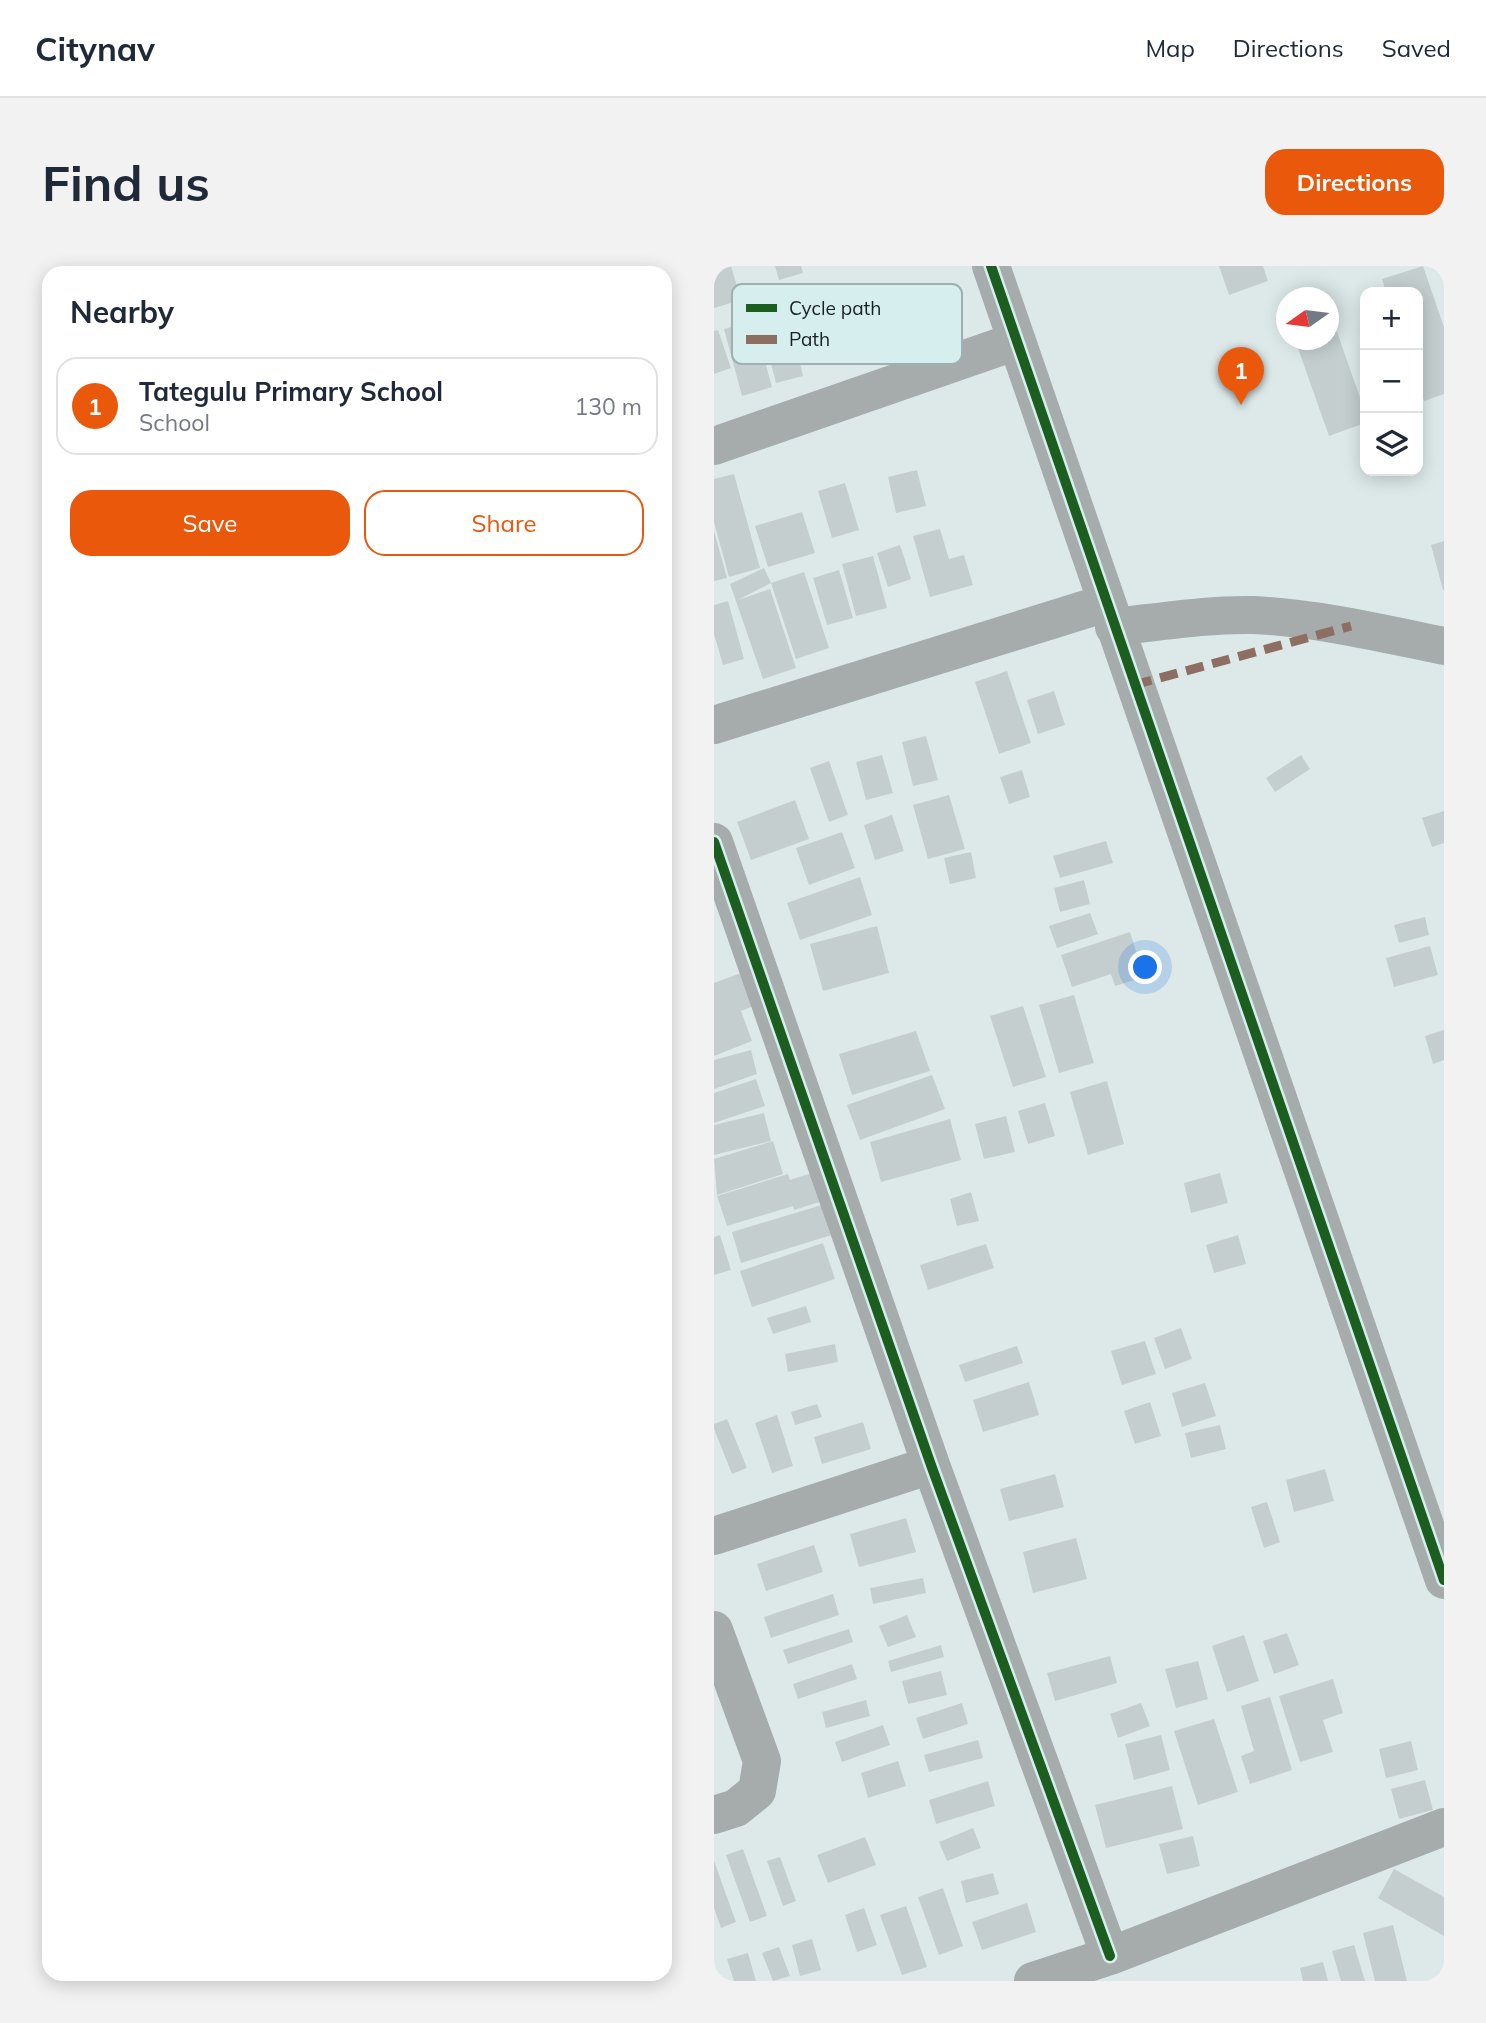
<!DOCTYPE html>
<meta charset="utf-8">
<style>
:root{--surface:#fff;--page:#f2f2f3;--text:#1f2937;--muted:#747a83;--line:#e0e1e3;--accent:#ea580c}
body{margin:0;font-family:Mulish,sans-serif;background:var(--page);color:var(--text)}
.controls{position:absolute;right:21px;top:21px;display:grid;overflow:hidden;border-radius:14px;box-shadow:0 4px 18px #0003}
.controls button{width:63px;height:63px;display:grid;place-items:center;padding:0;border:0;border-bottom:2px solid var(--line);background:var(--surface);color:var(--text);font:35px sans-serif}
.compass{position:absolute;left:562px;top:21px;width:63px;height:63px;border-radius:50%;background:var(--surface);box-shadow:0 4px 18px #0003;rotate:256deg}
.you{position:absolute;left:432px;top:702px;width:24px;height:24px;margin:-18px;border:5px solid #fff;border-radius:50%;background:#1a73e8;box-shadow:0 0 0 10px #1a73e833}
.badge{display:grid;place-items:center;width:46px;height:46px;border-radius:50%;background:var(--accent);color:#fff;font-size:23px;font-weight:700}
.pin{position:absolute;translate:-50% -58px;filter:drop-shadow(0 2px 4px #0008)}
.pin::after{content:'';position:absolute;top:37px;width:24px;height:21px;background:inherit;clip-path:polygon(0 0,100% 0,50% 100%)}
.list{margin:0;padding:0;list-style:none}
h2{display:flex;justify-content:space-between;align-items:center;height:91px;margin:0;padding:0 28px;font-size:30px}
h2 small{font-size:23px;font-weight:400;color:var(--muted)}
.list li{display:grid;grid-template-columns:46px 1fr auto;gap:21px;align-items:center;box-sizing:border-box;height:98px;margin:0 14px 14px;padding:0 14px;border:2px solid var(--line);border-radius:21px}
.list b{display:block;font-size:26px;white-space:nowrap}
.list p{margin:0;font-size:23px;white-space:nowrap;color:var(--muted)}
.list em{font-size:23px;font-style:normal;color:var(--muted)}
.actions{display:flex;gap:14px;padding:21px 28px}
.actions a{flex:1;padding:16px 0;border:2px solid var(--accent);border-radius:21px;text-align:center;font-size:24px;color:var(--accent)}
.actions .main{background:var(--accent);color:#fff}
.icon{flex:none;width:38px;height:38px;fill:none;stroke:currentColor;stroke-width:2;stroke-linecap:round;stroke-linejoin:round}
.map{position:relative;flex:none;width:730px;height:1715px;overflow:hidden;border-radius:21px}
header{display:flex;align-items:center;gap:42px;box-sizing:border-box;height:98px;padding:0 35px;background:var(--surface);border-bottom:2px solid var(--line)}
header strong{font-size:33px}
nav{display:flex;gap:38px;margin-inline-start:auto;font-size:24px}
.intro{display:flex;align-items:center;justify-content:space-between;box-sizing:border-box;height:168px;padding:0 42px}
h1{margin:0;font-size:49px}
.button{padding:18px 32px;border-radius:21px;background:var(--accent);color:#fff;font-size:24px;font-weight:700}
main{display:flex;gap:42px;padding:0 42px}
aside{flex:1;background:var(--surface);border-radius:21px;box-shadow:0 4px 18px #0003}
.map>svg:first-child{display:block}
</style>
<header>
<strong>Citynav</strong>
<nav><a>Map</a><a>Directions</a><a>Saved</a></nav>
</header>
<div class="intro"><h1>Find us</h1><a class="button">Directions</a></div>
<main>
<aside>
<h2>Nearby<small></small></h2>
<ul class="list">
<li><span class="badge">1</span><div><b>Tategulu Primary School</b><p>School</p></div><em>130 m</em></li>
</ul>
<div class="actions"><a class="main">Save</a><a>Share</a></div>
</aside>
<div class="map">
<svg width="730" height="1715" viewBox="0 0 730 1715">
<rect width="100%" height="100%" fill="#dde9e9"/>
<path fill="#c4cecf" d="M 0,0 L 17,0 L 27,34 L 0,42 Z
M 61,0 L 87,0 L 89,7 L 65,14 Z
M 505,0 L 549,0 L 554,15 L 515,29 Z
M 709,0 L 730,61 L 730,128 L 710,135 L 704,117 L 704,26 L 672,26 L 668,13 Z
M 614,40 L 651,146 L 651,157 L 615,170 L 581,74 L 614,74 Z
M 40,55 L 58,121 L 28,130 L 10,63 Z
M 4,64 L 17,102 L 0,108 L 0,65 Z
M 80,71 L 89,110 L 62,117 L 52,78 Z
M 203,204 L 212,240 L 182,247 L 174,211 Z
M 20,208 L 46,302 L 15,311 L 0,256 L 0,213 Z
M 131,217 L 145,264 L 118,272 L 104,225 Z
M 88,246 L 101,287 L 54,301 L 41,260 Z
M 226,263 L 235,293 L 250,289 L 259,319 L 216,331 L 199,270 Z
M 0,265 L 13,312 L 0,315 Z
M 730,275 L 730,324 L 729,324 L 717,279 Z
M 186,279 L 197,313 L 174,321 L 163,287 Z
M 159,290 L 173,342 L 142,350 L 128,298 Z
M 50,302 L 57,317 L 24,334 L 56,323 L 82,402 L 49,413 L 16,318 Z
M 125,304 L 139,352 L 113,359 L 99,312 Z
M 90,306 L 115,382 L 82,393 L 57,317 Z
M 14,335 L 30,393 L 9,399 L 0,368 L 0,339 Z
M 293,405 L 317,477 L 285,488 L 261,416 Z
M 340,425 L 351,459 L 324,468 L 313,434 Z
M 212,470 L 224,514 L 199,520 L 188,476 Z
M 168,489 L 179,527 L 152,534 L 142,496 Z
M 587,489 L 596,503 L 561,526 L 552,512 Z
M 115,495 L 134,549 L 115,556 L 96,502 Z
M 308,504 L 316,531 L 295,538 L 286,511 Z
M 235,529 L 251,583 L 214,593 L 199,539 Z
M 81,534 L 95,573 L 37,594 L 23,556 Z
M 730,545 L 730,577 L 718,581 L 708,552 Z
M 178,549 L 190,585 L 161,594 L 150,559 Z
M 128,566 L 141,602 L 95,619 L 82,582 Z
M 392,575 L 399,597 L 346,612 L 339,590 Z
M 257,586 L 262,612 L 236,618 L 230,592 Z
M 146,611 L 158,649 L 86,674 L 73,637 Z
M 370,614 L 376,638 L 346,646 L 340,622 Z
M 376,647 L 384,668 L 343,682 L 335,660 Z
M 711,651 L 715,669 L 685,677 L 680,659 Z
M 163,660 L 175,707 L 109,725 L 96,678 Z
M 416,666 L 430,711 L 401,720 L 397,708 L 358,721 L 347,689 Z
M 716,680 L 724,709 L 680,721 L 672,692 Z
M 27,707 L 40,740 L 27,745 L 38,775 L 0,790 L 0,717 Z
M 360,729 L 380,797 L 345,807 L 325,739 Z
M 309,740 L 332,811 L 299,821 L 276,750 Z
M 730,764 L 730,794 L 719,798 L 711,770 Z
M 202,765 L 216,805 L 138,829 L 125,788 Z
M 37,784 L 43,808 L 0,823 L 0,794 Z
M 218,809 L 231,843 L 146,874 L 133,839 Z
M 42,813 L 51,840 L 0,857 L 0,827 Z
M 393,815 L 410,878 L 374,889 L 356,826 Z
M 331,837 L 341,870 L 314,878 L 304,845 Z
M 50,847 L 57,875 L 0,889 L 0,859 Z
M 292,850 L 301,886 L 270,893 L 261,858 Z
M 236,853 L 247,894 L 167,916 L 156,876 Z
M 59,875 L 69,908 L 3,929 L 0,893 Z
M 104,905 L 112,934 L 80,944 L 79,940 L 13,960 L 3,930 L 74,908 L 76,914 Z
M 506,907 L 514,937 L 477,947 L 470,917 Z
M 257,926 L 265,955 L 243,960 L 236,933 Z
M 111,938 L 121,968 L 27,997 L 18,966 Z
M 6,969 L 17,1004 L 0,1009 L 0,971 Z
M 524,969 L 532,998 L 500,1007 L 492,979 Z
M 109,977 L 121,1013 L 38,1041 L 26,1005 Z
M 272,978 L 280,1002 L 214,1024 L 206,999 Z
M 92,1040 L 97,1056 L 59,1068 L 53,1052 Z
M 467,1062 L 478,1093 L 451,1103 L 440,1072 Z
M 431,1075 L 442,1108 L 408,1119 L 397,1085 Z
M 121,1078 L 124,1096 L 74,1106 L 71,1088 Z
M 303,1080 L 309,1097 L 251,1116 L 245,1099 Z
M 315,1116 L 325,1149 L 269,1166 L 259,1134 Z
M 491,1117 L 502,1150 L 468,1161 L 458,1127 Z
M 436,1136 L 447,1170 L 421,1178 L 410,1145 Z
M 103,1138 L 108,1151 L 81,1159 L 77,1146 Z
M 63,1149 L 79,1200 L 58,1207 L 41,1157 Z
M 13,1153 L 33,1202 L 18,1208 L 0,1163 L 0,1158 Z
M 149,1156 L 157,1183 L 108,1198 L 100,1171 Z
M 506,1159 L 512,1183 L 477,1192 L 471,1167 Z
M 611,1203 L 620,1235 L 580,1246 L 572,1214 Z
M 341,1208 L 350,1241 L 295,1255 L 286,1223 Z
M 553,1236 L 566,1276 L 550,1282 L 537,1241 Z
M 192,1252 L 202,1286 L 145,1301 L 136,1268 Z
M 362,1272 L 373,1313 L 319,1327 L 309,1286 Z
M 100,1279 L 109,1306 L 52,1325 L 43,1298 Z
M 209,1312 L 212,1327 L 159,1338 L 156,1322 Z
M 119,1328 L 125,1349 L 57,1372 L 50,1351 Z
M 193,1349 L 202,1371 L 174,1381 L 165,1360 Z
M 135,1363 L 139,1376 L 74,1398 L 69,1384 Z
M 573,1367 L 585,1399 L 560,1408 L 549,1375 Z
M 530,1369 L 545,1415 L 513,1426 L 498,1380 Z
M 227,1379 L 230,1391 L 177,1406 L 174,1395 Z
M 396,1390 L 403,1417 L 341,1435 L 333,1407 Z
M 484,1395 L 494,1433 L 462,1442 L 451,1403 Z
M 138,1398 L 143,1413 L 84,1433 L 79,1418 Z
M 227,1405 L 233,1429 L 194,1438 L 188,1415 Z
M 619,1413 L 629,1447 L 609,1454 L 619,1486 L 586,1496 L 565,1430 Z
M 556,1431 L 578,1504 L 536,1518 L 527,1490 L 540,1485 L 527,1440 Z
M 152,1434 L 156,1450 L 112,1462 L 108,1446 Z
M 248,1437 L 254,1458 L 209,1473 L 202,1452 Z
M 427,1437 L 436,1460 L 404,1472 L 396,1448 Z
M 500,1453 L 524,1526 L 484,1539 L 460,1465 Z
M 169,1459 L 176,1479 L 128,1496 L 121,1476 Z
M 447,1469 L 456,1504 L 420,1514 L 411,1478 Z
M 264,1474 L 269,1492 L 215,1506 L 210,1489 Z
M 697,1475 L 704,1504 L 672,1512 L 665,1483 Z
M 184,1495 L 192,1520 L 154,1532 L 147,1507 Z
M 711,1514 L 719,1544 L 685,1553 L 677,1523 Z
M 274,1515 L 281,1540 L 222,1558 L 215,1534 Z
M 458,1520 L 469,1563 L 392,1582 L 381,1539 Z
M 259,1562 L 267,1582 L 233,1595 L 225,1576 Z
M 479,1570 L 486,1600 L 453,1608 L 445,1578 Z
M 151,1571 L 162,1599 L 114,1617 L 103,1589 Z
M 29,1583 L 53,1650 L 36,1656 L 12,1589 Z
M 66,1591 L 82,1635 L 69,1640 L 53,1595 Z
M 0,1595 L 22,1656 L 7,1662 L 0,1642 Z
M 680,1603 L 730,1631 L 730,1670 L 664,1632 Z
M 279,1607 L 285,1628 L 252,1637 L 247,1615 Z
M 229,1622 L 249,1680 L 225,1689 L 204,1631 Z
M 313,1637 L 322,1666 L 268,1684 L 258,1656 Z
M 192,1640 L 213,1701 L 188,1709 L 166,1649 Z
M 150,1642 L 163,1679 L 143,1686 L 131,1649 Z
M 679,1659 L 693,1715 L 661,1715 L 649,1667 Z
M 98,1673 L 107,1704 L 86,1710 L 78,1679 Z
M 640,1679 L 651,1715 L 627,1715 L 618,1685 Z
M 65,1681 L 76,1710 L 59,1715 L 48,1687 Z
M 34,1687 L 42,1715 L 20,1715 L 13,1693 Z
M 609,1696 L 614,1715 L 589,1715 L 586,1702 Z"/>
<g fill="none" stroke-linecap="round" stroke-linejoin="round">
<path stroke="#a6acac" stroke-width="38" d="M 277,0 L 730,1314
M 0,180 L 303,75
M 400,361 C 446,356 493,348 539,349 C 604,352 667,367 730,380
M 0,459 L 392,337
M 0,576 L 217,1199 L 396,1690
M 0,1270 L 217,1199
M 0,1364 L 48,1495 L 43,1525 L 22,1542 L 0,1549
M 319,1715 L 396,1690 L 730,1561"/>
<path stroke="#8d6e63" stroke-width="9" stroke-dasharray="18 9" stroke-linecap="butt" d="M 420,419 L 637,360"/>
<g stroke="#d7eeef" stroke-width="15">
<path id="cycleway" d="M 277,0 L 730,1314
M 0,576 L 217,1199 L 396,1690"/>
</g>
<use href="#cycleway" stroke="#1b5e20" stroke-width="10"/>
</g>
<rect x="18" y="18" width="230" height="80" rx="10" fill="#d7eeef" stroke="#9eb0b1" stroke-width="2"/>
<rect x="32" y="38" width="31" height="8" fill="#1b5e20"/>
<rect x="32" y="69" width="31" height="9" fill="#8d6e63"/>
<g font-size="19" fill="#182121">
<text x="75" y="49">Cycle path</text>
<text x="75" y="80">Path</text>
</g>
</svg>
<div class="controls">
<button>+</button>
<button>−</button>
<button><svg class="icon" aria-label="layers" viewBox="0 0 24 24"><path d="M12 4l9 5-9 5-9-5zM3 14l9 5 9-5"/></svg></button>
</div>
<svg class="compass" viewBox="-18 -18 36 36"><path d="M0-13l5 13h-10z" fill="#e53935"/><path d="M0 13l5-13h-10z" fill="#747a83"/></svg>
<div class="you"></div>
<div class="pin badge" style="left:527px;top:139px">1</div>
</div>
</main>
